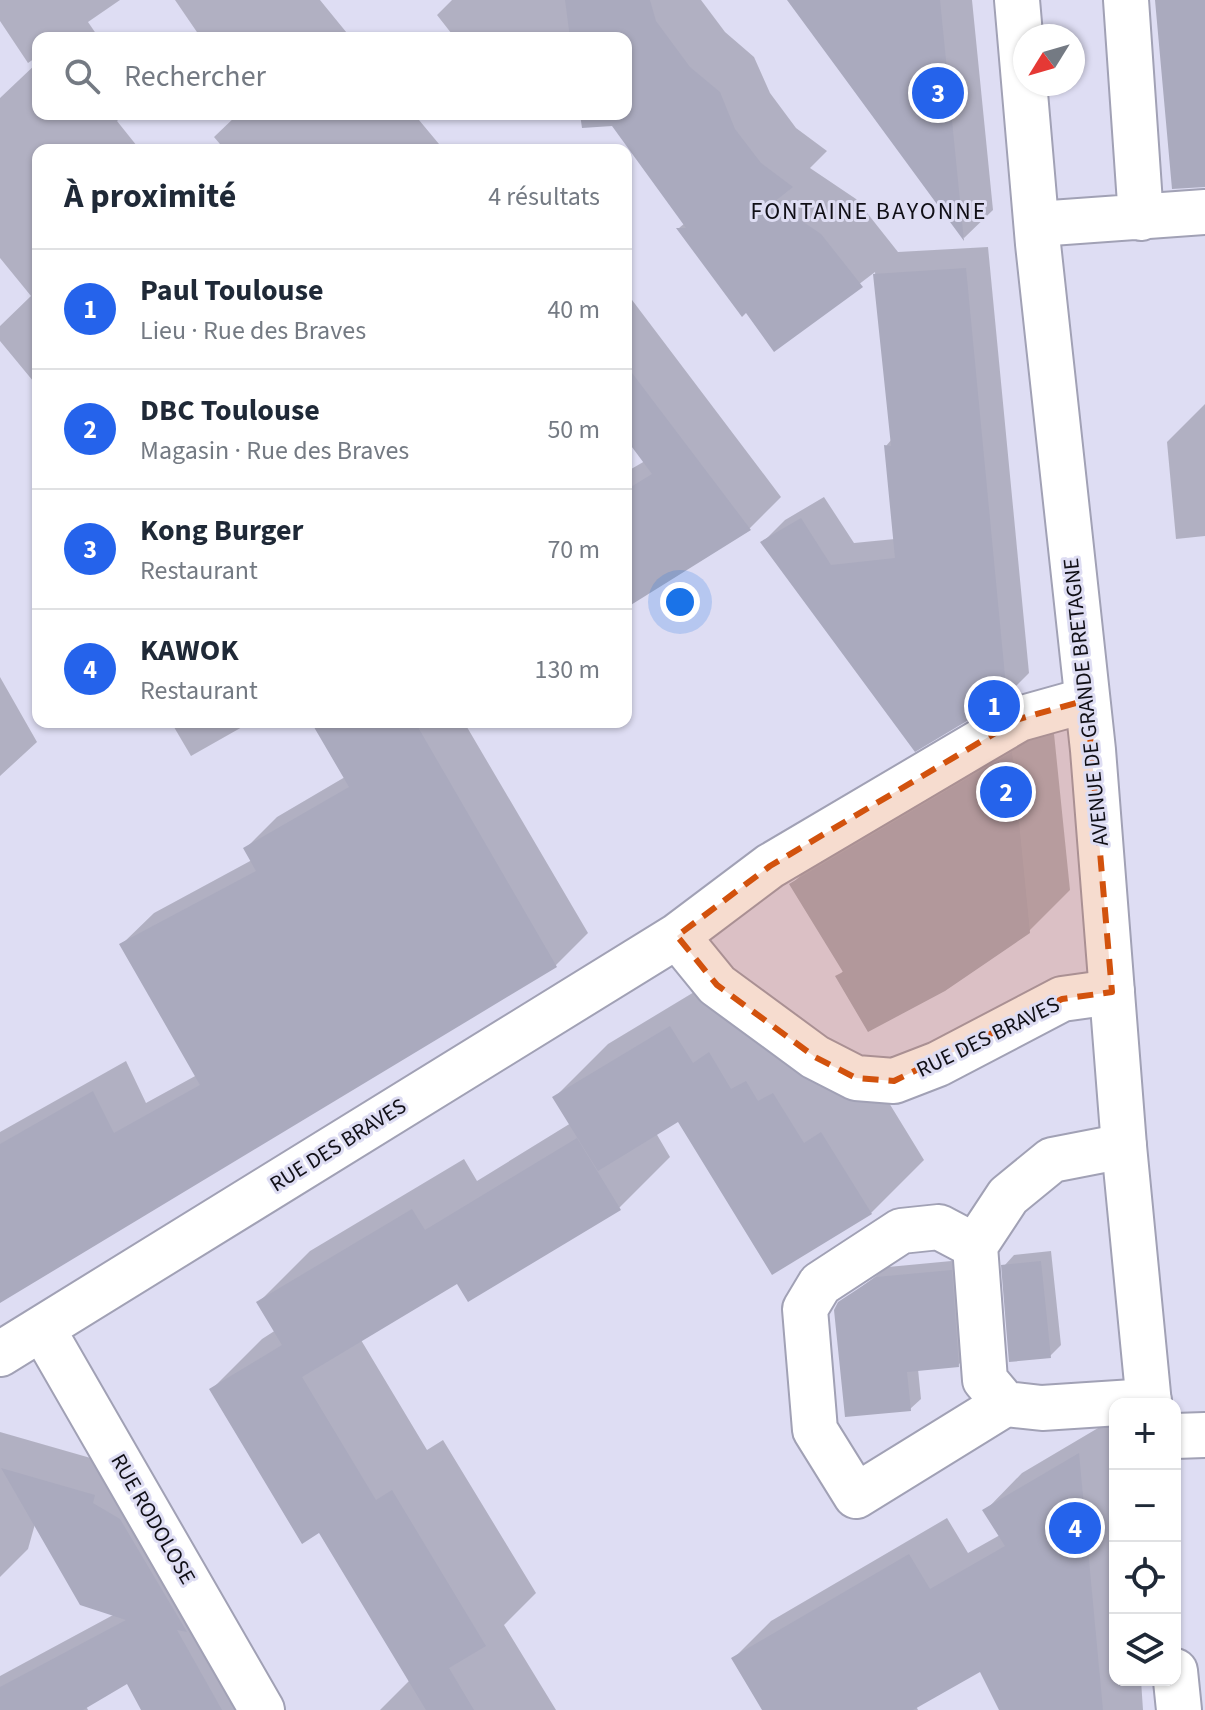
<!DOCTYPE html>
<html lang="fr">
<meta charset="utf-8">
<style>
:root{--surface:#fff;--page:#f6f6f7;--text:#1f2937;--muted:#747a83;--line:#e0e1e3;--accent:#2563eb}
body{margin:0;font-family:"Source Sans 3",sans-serif;background:var(--page);color:var(--text)}
.controls{position:absolute;right:24px;bottom:24px;display:grid;overflow:hidden;border-radius:16px;box-shadow:0 2px 6px #0004}
.controls button{width:72px;height:72px;display:grid;place-items:center;padding:0;border:0;border-bottom:2px solid var(--line);background:var(--surface);color:var(--text);font:40px sans-serif}
.compass{position:absolute;left:1013px;top:24px;width:72px;height:72px;border-radius:50%;background:var(--surface);box-shadow:0 2px 6px #0004;rotate:233deg}
.you{position:absolute;left:680px;top:602px;width:28px;height:28px;margin:-20px;border:6px solid #fff;border-radius:50%;background:#1a73e8;box-shadow:0 0 0 12px #1a73e833}
.badge{display:grid;place-items:center;width:52px;height:52px;border-radius:50%;background:var(--accent);color:#fff;font-size:26px;font-weight:700}
.pin{position:absolute;translate:-50% -50%;border:4px solid #fff;box-shadow:0 2px 8px #0006}
.list{margin:0;padding:0;list-style:none}
h2{display:flex;justify-content:space-between;align-items:center;height:104px;margin:0;padding:0 32px;font-size:34px}
h2 small{font-size:26px;font-weight:400;color:var(--muted)}
.list li{display:grid;grid-template-columns:52px 1fr auto;gap:24px;align-items:center;box-sizing:border-box;height:120px;padding:0 32px;border-top:2px solid var(--line)}
.list b{display:block;font-size:30px;white-space:nowrap}
.list p{margin:0;font-size:26px;white-space:nowrap;color:var(--muted)}
.list em{font-size:26px;font-style:normal;color:var(--muted)}
.icon{flex:none;width:44px;height:44px;fill:none;stroke:currentColor;stroke-width:2;stroke-linecap:round;stroke-linejoin:round}
.map{position:relative;flex:none;width:1205px;height:1710px;overflow:hidden}
.search{position:absolute;background:var(--surface);box-shadow:0 2px 6px #0004;left:32px;top:32px;width:600px;height:88px;display:flex;align-items:center;gap:20px;box-sizing:border-box;padding:0 28px;border-radius:16px;color:var(--muted);font-size:30px}
.panel{position:absolute;background:var(--surface);box-shadow:0 2px 6px #0004;left:32px;top:144px;width:600px;height:584px;border-radius:16px}
.map>svg:first-child{display:block}
</style>
<div class="map">
<svg width="1205" height="1710" viewBox="0 0 1205 1710">
<rect width="100%" height="100%" fill="#deddf3"/>
<path fill="#0003" d="M 0,0 L 120,0 L 88,22 L 99,38 L 38,38 L 38,56 L 28,63 L 0,21 Z
M 175,0 L 320,0 L 351,38 L 201,38 Z
M 452,0 L 701,0 L 725,32 L 754,57 L 770,93 L 796,128 L 827,151 L 810,168 L 856,199 L 898,252 L 988,247 L 1029,673 L 1006,696 L 763,542 L 785,520 L 824,497 L 854,543 L 895,539 L 886,446 L 892,439 L 875,272 L 774,349 L 746,311 L 743,314 L 679,228 L 685,223 L 613,123 L 582,114 L 626,114 L 626,38 L 455,38 L 437,15 Z
M 789,0 L 972,0 L 993,210 L 964,238 Z
M 38,62 L 38,114 L 124,114 L 117,121 L 137,146 L 133,150 L 38,150 L 38,387 L 0,341 L 0,326 L 31,296 L 0,258 L 0,98 Z
M 238,114 L 414,114 L 444,150 L 225,150 L 214,137 Z
M 626,292 L 781,497 L 750,528 L 626,607 L 626,472 L 645,461 L 626,436 Z
M 1205,404 L 1205,536 L 1176,539 L 1167,442 Z
M 0,677 L 37,742 L 0,776 Z
M 1052,714 L 1070,890 L 1029,931 L 838,977 L 844,970 L 792,884 L 833,843 Z
M 171,722 L 251,722 L 191,756 Z
M 313,722 L 464,722 L 588,933 L 556,965 L 0,1301 L 0,1132 L 126,1061 L 146,1103 L 197,1075 L 122,944 L 154,913 L 252,860 L 246,848 L 277,817 L 345,777 Z
M 724,974 L 875,1080 L 924,1160 L 871,1213 L 679,1119 L 656,1133 L 670,1157 L 619,1208 L 457,1282 L 361,1340 L 427,1450 L 443,1440 L 536,1593 L 504,1625 L 556,1710 L 380,1710 L 410,1680 L 320,1530 L 211,1390 L 262,1339 L 276,1330 L 259,1302 L 310,1251 L 464,1159 L 477,1181 L 571,1123 L 555,1097 L 608,1044 Z
M 1051,1251 L 1061,1345 L 1050,1356 L 1004,1266 L 1014,1255 Z
M 962,1260 L 969,1354 L 958,1365 L 918,1369 L 921,1399 L 910,1409 L 840,1303 L 888,1267 Z
M 1115,1418 L 1115,1680 L 1141,1680 L 1143,1710 L 1001,1710 L 981,1669 L 916,1706 L 918,1710 L 765,1710 L 734,1658 L 771,1621 L 947,1518 L 968,1553 L 1000,1535 L 985,1511 L 1022,1473 Z
M 0,1432 L 122,1467 L 275,1710 L 144,1710 L 127,1681 L 86,1706 L 88,1710 L 0,1710 L 0,1676 L 115,1614 L 35,1524 L 28,1549 L 0,1577 Z"/>
<path fill="#aaaabe" d="M 565,0 L 650,0 L 656,21 L 690,67 L 720,92 L 735,129 L 761,163 L 793,187 L 774,202 L 821,234 L 863,287 L 774,352 L 746,313 L 742,317 L 676,228 L 686,228 L 612,126 L 582,128 L 580,114 L 626,114 L 626,38 L 570,38 Z
M 787,0 L 940,0 L 964,241 L 840,72 Z
M 1155,0 L 1205,0 L 1205,187 L 1172,189 Z
M 966,268 L 1007,697 L 915,752 L 760,542 L 801,518 L 831,565 L 895,558 L 884,445 L 891,446 L 873,274 Z
M 626,365 L 751,530 L 626,608 L 626,490 L 652,474 L 626,439 Z
M 311,722 L 415,722 L 557,967 L 0,1303 L 0,1144 L 93,1091 L 114,1133 L 200,1085 L 119,944 L 256,871 L 243,848 L 349,787 Z
M 1012,752 L 1030,933 L 945,991 L 868,1032 L 835,976 L 843,972 L 789,884 Z
M 670,1026 L 693,1063 L 709,1052 L 731,1089 L 746,1081 L 758,1101 L 773,1093 L 804,1143 L 821,1132 L 872,1214 L 772,1275 L 678,1122 L 598,1171 L 552,1097 Z
M 577,1138 L 621,1210 L 468,1302 L 457,1284 L 302,1377 L 376,1500 L 392,1490 L 486,1646 L 449,1668 L 474,1710 L 426,1710 L 319,1533 L 302,1544 L 209,1389 L 282,1345 L 256,1302 L 412,1209 L 425,1230 Z
M 1041,1261 L 1051,1358 L 1009,1362 L 1001,1265 Z
M 952,1270 L 959,1367 L 907,1372 L 911,1411 L 845,1417 L 834,1310 L 838,1302 L 876,1277 Z
M 1079,1453 L 1103,1710 L 999,1710 L 980,1672 L 913,1710 L 762,1710 L 731,1658 L 909,1554 L 930,1589 L 1005,1546 L 982,1510 Z
M 1,1468 L 95,1495 L 93,1503 L 120,1519 L 187,1632 L 177,1630 L 222,1710 L 141,1710 L 127,1684 L 83,1710 L 0,1710 L 0,1687 L 126,1620 L 80,1605 Z"/>
<g fill="none" stroke-linecap="round" stroke-linejoin="round">
<g stroke="#a1a1b5" stroke-width="48">
<path id="minor" d="M 1126,0 L 1141,218
M 1037,224 L 1205,212
M 677,936 L 717,985 L 815,1057 L 856,1078 L 894,1081 L 938,1064 L 1062,999 L 1112,992
M 1124,1146 L 1052,1160 L 1008,1196 L 975,1246 L 985,1380 L 1005,1404 L 1042,1408 L 1149,1401
M 975,1246 L 939,1227 L 901,1231 L 820,1284 L 805,1309 L 815,1430 L 856,1496 L 1005,1404
M 42,1328 L 262,1710
M 0,1354 L 677,936 L 770,866 L 1019,719 L 1087,700
M 1175,1436 L 1205,1435"/>
</g>
<g stroke="#a1a1b5" stroke-width="48">
<path id="major" d="M 1017,0 L 1038,244 L 1093,750 L 1124,1146 L 1149,1404
M 1175,1671 L 1179,1710"/>
</g>
<use href="#minor" stroke="#fff" stroke-width="44"/>
<use href="#major" stroke="#fff" stroke-width="44"/>
</g>
<path fill="#d2520d" fill-opacity="0.2" stroke="#d2520d" stroke-width="6" stroke-dasharray="16 10" stroke-linejoin="round" d="M 1087,700 L 1112,992 L 1062,999 L 894,1081 L 856,1078 L 815,1057 L 717,985 L 677,936 L 770,866 L 1019,719 Z"/>
<g text-anchor="middle" dominant-baseline="central" stroke-width="6" stroke-linejoin="round" paint-order="stroke">
<g font-size="22" fill="#100f16" stroke="#deddf3">
<text transform="translate(1086 702) rotate(-96)">AVENUE DE GRANDE BRETAGNE</text>
<text transform="translate(988 1037) rotate(-26)">RUE DES BRAVES</text>
<text transform="translate(338 1145) rotate(-32)">RUE DES BRAVES</text>
<text transform="translate(153 1519) rotate(60)">RUE RODOLOSE</text>
</g>
<g font-size="24" letter-spacing="2" fill="#100f16" stroke="#deddf3">
<text x="869" y="211">FONTAINE BAYONNE</text>
</g>
</g>
</svg>
<div class="controls">
<button>+</button>
<button>−</button>
<button><svg class="icon" aria-label="locate" viewBox="0 0 24 24"><circle cx="12" cy="12" r="6"/><path d="M12 2v4M12 18v4M2 12h4M18 12h4"/></svg></button>
<button><svg class="icon" aria-label="layers" viewBox="0 0 24 24"><path d="M12 4l9 5-9 5-9-5zM3 14l9 5 9-5"/></svg></button>
</div>
<svg class="compass" viewBox="-18 -18 36 36"><path d="M0-13l5 13h-10z" fill="#e53935"/><path d="M0 13l5-13h-10z" fill="#747a83"/></svg>
<div class="you"></div>
<div class="pin badge" style="left:994px;top:706px">1</div>
<div class="pin badge" style="left:1006px;top:792px">2</div>
<div class="pin badge" style="left:938px;top:93px">3</div>
<div class="pin badge" style="left:1075px;top:1528px">4</div>
<div class="search"><svg class="icon" aria-label="search" viewBox="0 0 24 24"><circle cx="10" cy="10" r="6"/><path d="M15 15l6 6"/></svg>Rechercher</div>
<section class="panel">
<h2>À proximité<small>4 résultats</small></h2>
<ul class="list">
<li><span class="badge">1</span><div><b>Paul Toulouse</b><p>Lieu · Rue des Braves</p></div><em>40 m</em></li>
<li><span class="badge">2</span><div><b>DBC Toulouse</b><p>Magasin · Rue des Braves</p></div><em>50 m</em></li>
<li><span class="badge">3</span><div><b>Kong Burger</b><p>Restaurant</p></div><em>70 m</em></li>
<li><span class="badge">4</span><div><b>KAWOK</b><p>Restaurant</p></div><em>130 m</em></li>
</ul>
</section>
</div>
